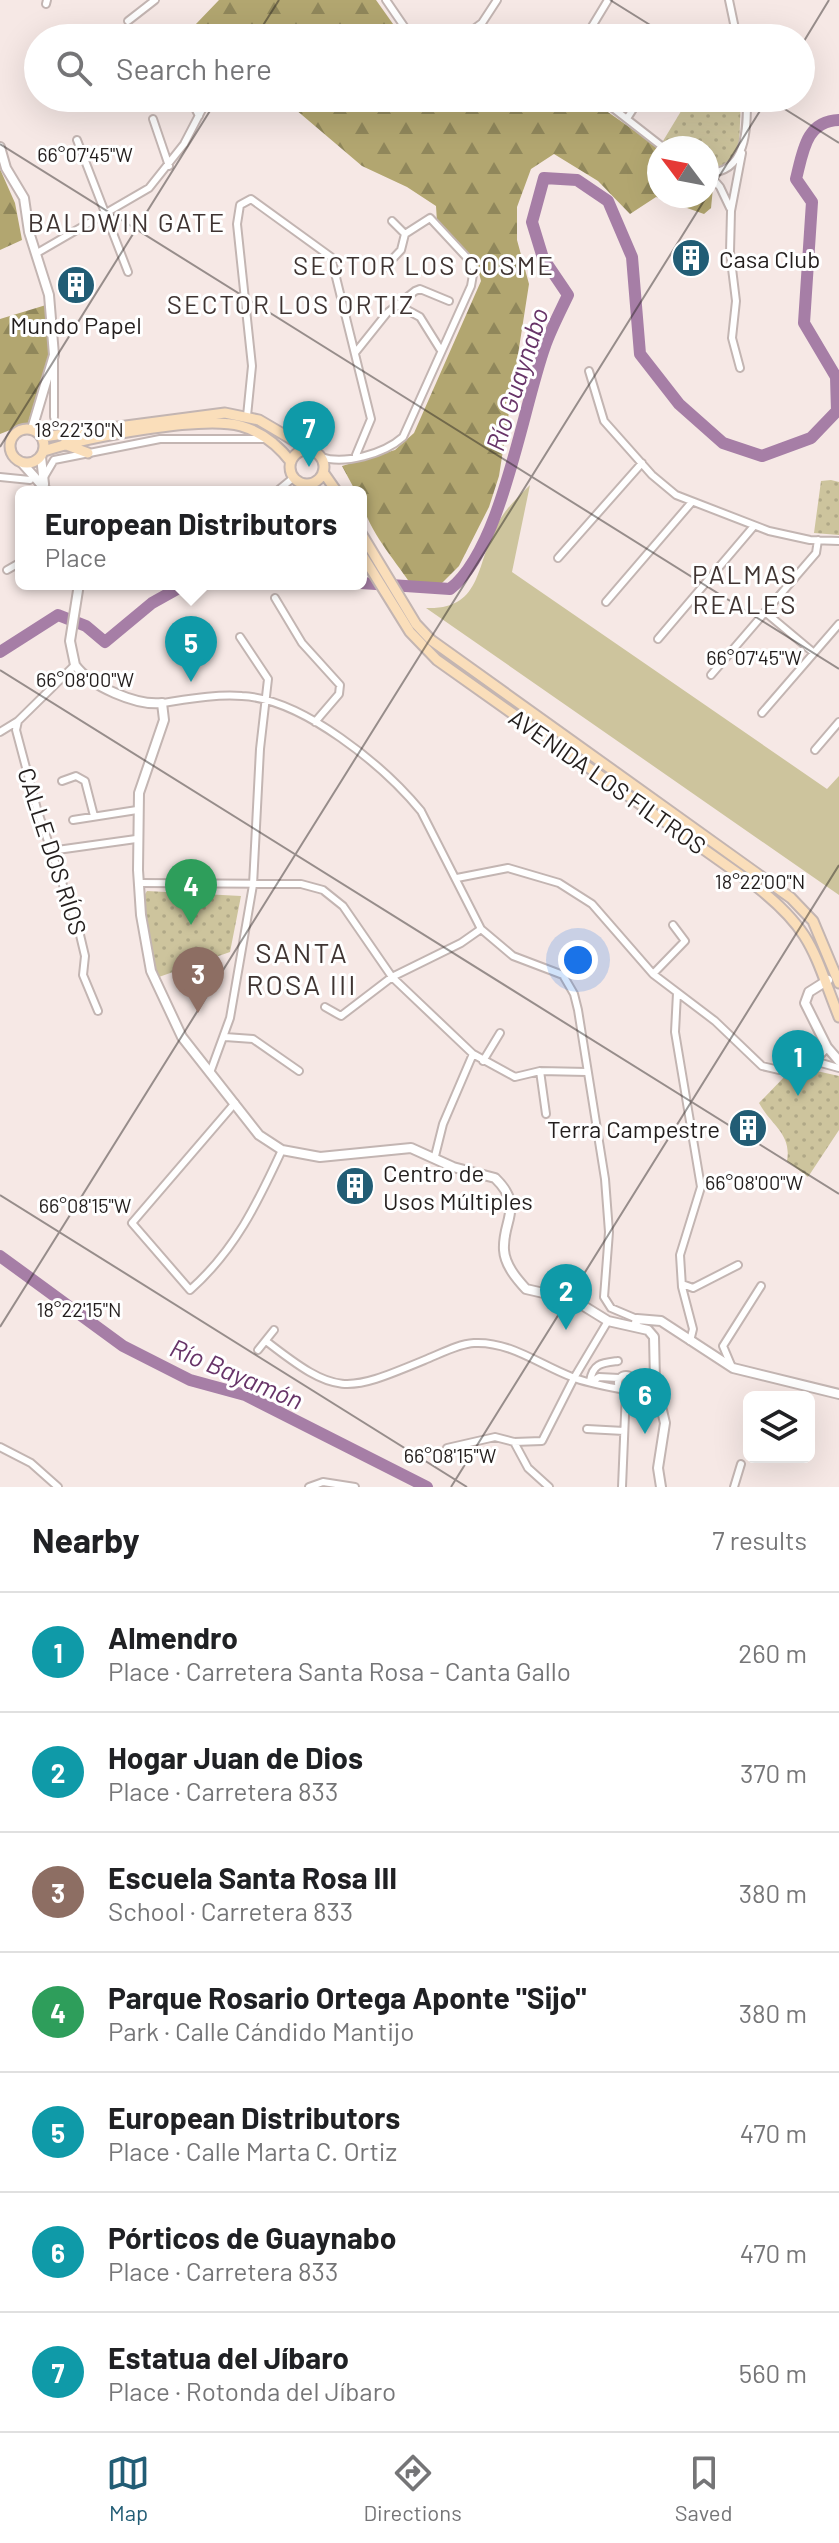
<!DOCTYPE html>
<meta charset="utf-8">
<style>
:root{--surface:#fff;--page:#f6f6f6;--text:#202124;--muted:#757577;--line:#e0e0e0;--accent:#225d75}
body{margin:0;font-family:Barlow,sans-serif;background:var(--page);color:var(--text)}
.controls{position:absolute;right:24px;bottom:24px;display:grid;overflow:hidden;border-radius:12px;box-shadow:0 8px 32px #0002}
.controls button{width:72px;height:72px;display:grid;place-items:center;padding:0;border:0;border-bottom:2px solid var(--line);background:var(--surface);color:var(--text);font:40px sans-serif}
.compass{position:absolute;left:647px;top:136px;width:72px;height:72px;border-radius:50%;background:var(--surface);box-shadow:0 8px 32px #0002;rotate:302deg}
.you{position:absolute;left:578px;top:960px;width:28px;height:28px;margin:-20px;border:6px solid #fff;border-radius:50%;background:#1a73e8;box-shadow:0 0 0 12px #1a73e833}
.badge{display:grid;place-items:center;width:52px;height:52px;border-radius:50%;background:var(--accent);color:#fff;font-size:26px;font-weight:700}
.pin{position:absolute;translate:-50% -66px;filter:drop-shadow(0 2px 4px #0008)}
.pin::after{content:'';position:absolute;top:42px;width:28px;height:24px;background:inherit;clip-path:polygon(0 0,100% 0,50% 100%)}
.popup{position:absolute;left:15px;top:486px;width:352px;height:104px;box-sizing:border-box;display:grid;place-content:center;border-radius:12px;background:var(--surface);filter:drop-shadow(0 2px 6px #0005);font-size:26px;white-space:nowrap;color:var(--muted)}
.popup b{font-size:30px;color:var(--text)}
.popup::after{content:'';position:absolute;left:50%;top:100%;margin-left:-16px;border:16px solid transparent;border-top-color:var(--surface)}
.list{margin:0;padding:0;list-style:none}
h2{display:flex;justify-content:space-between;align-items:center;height:104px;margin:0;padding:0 32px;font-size:34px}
h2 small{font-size:26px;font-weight:400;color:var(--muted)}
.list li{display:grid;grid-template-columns:52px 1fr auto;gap:24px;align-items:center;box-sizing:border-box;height:120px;padding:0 32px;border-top:2px solid var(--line)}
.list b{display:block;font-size:30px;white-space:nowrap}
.list p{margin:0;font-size:26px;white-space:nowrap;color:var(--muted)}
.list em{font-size:26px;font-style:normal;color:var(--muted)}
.icon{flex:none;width:44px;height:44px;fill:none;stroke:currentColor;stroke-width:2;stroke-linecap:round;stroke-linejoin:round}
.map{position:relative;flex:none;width:839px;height:1487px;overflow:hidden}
.search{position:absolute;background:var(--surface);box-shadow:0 8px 32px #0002;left:24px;right:24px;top:24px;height:88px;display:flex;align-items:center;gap:20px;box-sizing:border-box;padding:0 28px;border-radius:44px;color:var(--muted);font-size:30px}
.sheet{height:944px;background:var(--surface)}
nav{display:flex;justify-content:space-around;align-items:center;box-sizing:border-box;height:112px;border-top:2px solid var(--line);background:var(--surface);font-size:22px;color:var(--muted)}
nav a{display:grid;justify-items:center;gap:4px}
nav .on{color:var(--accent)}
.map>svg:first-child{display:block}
</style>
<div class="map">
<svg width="839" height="1487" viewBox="0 0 839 1487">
<defs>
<pattern id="forest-firs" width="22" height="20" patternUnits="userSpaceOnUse" patternTransform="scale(2)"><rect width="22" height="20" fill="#b2a670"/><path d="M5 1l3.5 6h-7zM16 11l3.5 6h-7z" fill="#90875b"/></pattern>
<pattern id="park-dots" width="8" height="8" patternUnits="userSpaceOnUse" patternTransform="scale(2)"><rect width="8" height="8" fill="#cdc49d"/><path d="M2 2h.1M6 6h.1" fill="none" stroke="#b0a887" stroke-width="1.8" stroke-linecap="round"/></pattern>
</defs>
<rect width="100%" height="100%" fill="#f6e8e5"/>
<path fill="#cdc49d" d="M 530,485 L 512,572 L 827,789 L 839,776 L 839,895 L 426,608 C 484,610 475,563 498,523 C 506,508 518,497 530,485 Z"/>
<path fill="url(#forest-firs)" d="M 219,0 L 376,0 L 403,38 L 210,38 L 195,25 Z
M 282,98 L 442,98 L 461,108 L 492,98 L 588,98 L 659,148 L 659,196 L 707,196 L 707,184 L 713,188 L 711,208 L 704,214 L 656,197 L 630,214 L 598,181 L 554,154 L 531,169 L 517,207 L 517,240 L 529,284 L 499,476 L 489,507 L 459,566 L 437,588 L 412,586 C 396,561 361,523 361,492 L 356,492 L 342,466 L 395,450 L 414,433 L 481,281 L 479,273 L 437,222 L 436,206 L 407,187 L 362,166 Z
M 0,169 L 15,203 L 22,240 L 0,250 Z
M 46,305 L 49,354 L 28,423 L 0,434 L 0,319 Z"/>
<path fill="url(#park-dots)" d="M 689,98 L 741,98 L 739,148 L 725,165 L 707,168 L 707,148 L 671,148 L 663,141 Z
M 831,480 L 839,482 L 839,535 L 814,533 L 821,481 Z
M 147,891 L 241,896 L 230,952 L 156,978 L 142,899 Z
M 803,1068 L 839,1076 L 839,1130 L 808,1177 L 787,1161 C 792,1134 771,1125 759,1103 L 787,1074 Z"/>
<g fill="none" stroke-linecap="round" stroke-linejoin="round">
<path stroke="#a67ea6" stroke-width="12" d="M 361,583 L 450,589 C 502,548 522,410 545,346 C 551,329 560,312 568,295 L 543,258 L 532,222 L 544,178 L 577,180 L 608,201 L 632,257 L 640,354 L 679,404 L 723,443 L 762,456 L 811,438 L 837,411 L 836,377 L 804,323 L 812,202 L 796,179 C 803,151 806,121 839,120
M 0,652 L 58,615 L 86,626 L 105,642 L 152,603 L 186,584
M 0,1256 L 123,1346 L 190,1380 L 245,1395 L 427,1487"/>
<g stroke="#c3b5b2" stroke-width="10">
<path id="minor" d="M 386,0 L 412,38
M 729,0 L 737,38
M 46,4 L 47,0
M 128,21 L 155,0
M 462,38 L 482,23 L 497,0
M 585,38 L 608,0
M 190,98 L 199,116
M 458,98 L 477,98
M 600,98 L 664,148
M 628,117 L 640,98
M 153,119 L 169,166
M 77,140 L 128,272
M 707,173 C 747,173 747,129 747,98
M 708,173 L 720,187 L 730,208
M 37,253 L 149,188 L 184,144 L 208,98
M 384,268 L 401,250 L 405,234
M 398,305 L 420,317 L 440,349
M 355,353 L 387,313 L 415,291 L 420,289 L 449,301
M 740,368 L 732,338 L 736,301 L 730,252 L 731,211 L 742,153
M 589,371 L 604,421 L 652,475 L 676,495 L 769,531 L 810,540 L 839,541
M 247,416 L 252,366 L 237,224 L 240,205 L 251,199 L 331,257 L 371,419 L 356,455
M 54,417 L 54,361
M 321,457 C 344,465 384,454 403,437 L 471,286 L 474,269 L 470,261 L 430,218 L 405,234 L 392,221
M 0,477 L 30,480
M 44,477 L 54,460 L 160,439 L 264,439
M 276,492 L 293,478
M 558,558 L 642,463
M 7,570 L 21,562
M 275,598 L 302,643 L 340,685 L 339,694 L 315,722
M 606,602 L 691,503
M 765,612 L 814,653
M 658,639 L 754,526
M 711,675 L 816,553 L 818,540
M 162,703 C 189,699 216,694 242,696 C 303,699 384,766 421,811 L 481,929 L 513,956 L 563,975 L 574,994 L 578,1010 L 605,1179 L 609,1232 L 604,1297 L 611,1308 L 637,1319
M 762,713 L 839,624
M 18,721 L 16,730 L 37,809 L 80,935 L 85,956 L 83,975 L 98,1011
M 0,732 L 18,721 L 75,665
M 815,750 L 839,722
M 62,781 L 76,776 L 85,781 L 94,816
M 73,820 L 137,810
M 50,851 L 136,839
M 457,878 L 508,868 L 559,883 L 592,904 L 653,974 L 715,1021 L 762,1066 L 779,1070 L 821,1063 L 839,1068
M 139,883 L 301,884 L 323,890 L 343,906 L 392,977 L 473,1054 L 515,1077 L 540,1071 L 587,1072
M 653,974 L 685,941 L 673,925
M 677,993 L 675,1032 L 701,1187 L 680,1255 L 682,1287 L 693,1329 L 690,1341
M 325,1007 L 341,1016 L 392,977 L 461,943 L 481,929
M 225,1037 L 253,1039 L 299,1071
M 483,1061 L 500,1033
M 211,1070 L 230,1018 L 253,885 L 260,749 L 268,679 L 240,637
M 540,1071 L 546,1114
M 235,1103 L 132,1223 L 190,1290 C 235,1250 257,1204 282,1150
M 435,1156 L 443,1124 L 473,1054
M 682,1284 L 693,1288 L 738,1265
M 266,1341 C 338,1397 345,1393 427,1359 C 442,1353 458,1344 474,1343 C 510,1341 540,1365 572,1377 C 587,1383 604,1386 620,1389
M 258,1350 L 274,1330
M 731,1365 L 723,1346 L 761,1286
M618 1383a8 8 0 1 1 16 0a8 8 0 1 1-16 0Z
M 590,1381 C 593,1363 602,1363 618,1361
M 593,1381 L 599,1377 L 619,1378
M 587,1429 L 624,1431
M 514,1442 L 528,1468 L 549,1487
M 0,1447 L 31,1463 L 58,1487
M 447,1448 L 495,1437 L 514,1442 L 542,1441 L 574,1378 L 608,1321
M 309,1487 L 323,1482 L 355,1487
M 622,1487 L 626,1391
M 734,1487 L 741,1464"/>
</g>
<g stroke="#c3b5b2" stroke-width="12">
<path id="tertiary" d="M 0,147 L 6,168 L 24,198 L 29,232 L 49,295 L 54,355 L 32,429
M 41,457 L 44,484
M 22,463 L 48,492
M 79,584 L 70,641 L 75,665 C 90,686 137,706 162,703 L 164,720 L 139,793 L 138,870 L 141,915 L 151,971 L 182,1037 L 259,1135 L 282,1150 L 320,1157 L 411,1148 L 453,1167 L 495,1178 C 525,1207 502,1220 504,1250 C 505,1265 516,1278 526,1289 L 574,1300 L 608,1321 L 648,1330 L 654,1337 L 655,1381 L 665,1423 L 658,1468 L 661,1487
M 828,980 L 809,992 L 805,1003 L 827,1047 L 839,1061
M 811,1063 L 827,1047
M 635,1326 L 637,1319 L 661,1321 L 733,1368 L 839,1394"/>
</g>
<g stroke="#c3b5b2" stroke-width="13">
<path id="secondary" d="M10 446a17 17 0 1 1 34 0a17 17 0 1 1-34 0Z
M 42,437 L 225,413 L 259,420 L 310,450
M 64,444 L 88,453
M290 467a17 17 0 1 1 34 0a17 17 0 1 1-34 0Z
M 44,451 C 84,438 202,415 241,426 C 262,432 278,445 291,462
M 323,472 L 337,492
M 361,533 L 416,624 L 431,640 L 791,898 L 813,921 L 839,983
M 361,553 L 410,632 L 437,660 L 757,887 C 813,931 814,954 839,1017"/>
</g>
<use href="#minor" stroke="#fff" stroke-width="6"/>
<use href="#tertiary" stroke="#fff" stroke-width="8"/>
<use href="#secondary" stroke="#fadeba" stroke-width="9"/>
</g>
<path fill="none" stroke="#231e1d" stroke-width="2" stroke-opacity="0.45" d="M 610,0 L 671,38M 255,38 L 279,0M 801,46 L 829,0M 767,98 L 839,143M 0,144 L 839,669M 707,196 L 768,98M 0,447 L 218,98M 0,670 L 839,1194M 0,1195 L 467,1487M 0,1327 L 707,196M 451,1487 L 839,865"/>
<defs>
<g id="building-disc" transform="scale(2)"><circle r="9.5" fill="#225d75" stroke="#fff"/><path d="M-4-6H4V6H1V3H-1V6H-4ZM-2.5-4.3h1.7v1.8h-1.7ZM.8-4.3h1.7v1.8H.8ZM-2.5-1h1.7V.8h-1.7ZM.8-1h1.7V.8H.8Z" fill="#fff"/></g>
</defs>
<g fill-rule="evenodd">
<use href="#building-disc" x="691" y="258"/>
<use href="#building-disc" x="76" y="285"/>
<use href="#building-disc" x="748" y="1128"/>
<use href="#building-disc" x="355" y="1186"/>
</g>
<g text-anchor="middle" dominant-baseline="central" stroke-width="6" stroke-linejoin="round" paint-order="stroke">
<g font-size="24" fill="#231e1d" stroke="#fff" text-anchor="start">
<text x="719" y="258">Casa Club</text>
<text x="76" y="324" text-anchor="middle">Mundo Papel</text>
<text x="720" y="1128" text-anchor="end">Terra Campestre</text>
<text x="383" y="1172">Centro de<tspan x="383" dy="28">Usos Múltiples</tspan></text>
</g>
<g font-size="24" fill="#231e1d" stroke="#fff">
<text transform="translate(608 781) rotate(35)">AVENIDA LOS FILTROS</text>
<text transform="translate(53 851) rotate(72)">CALLE DOS RÍOS</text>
</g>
<g font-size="26" letter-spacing="2" fill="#3f3432" stroke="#fff">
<text x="127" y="221">BALDWIN GATE</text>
<text x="424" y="264">SECTOR LOS COSME</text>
<text x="291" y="303">SECTOR LOS ORTIZ</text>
<text x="745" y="573">PALMAS<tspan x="745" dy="30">REALES</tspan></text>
</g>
<g font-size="26" font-style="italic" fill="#673468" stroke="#fff">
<text transform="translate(516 379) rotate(-72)">Río Guaynabo</text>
<text transform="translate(237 1373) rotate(23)">Río Bayamón</text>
</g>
<g font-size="28" letter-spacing="2" fill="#3f3432" stroke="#fff">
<text x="302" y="952">SANTA<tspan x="302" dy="32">ROSA III</tspan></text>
</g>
</g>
<g font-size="20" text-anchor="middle" fill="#231e1d" stroke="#fff" stroke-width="6" stroke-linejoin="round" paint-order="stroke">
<text x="85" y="162">66°07'45"W</text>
<text x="79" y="437">18°22'30"N</text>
<text x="754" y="665">66°07'45"W</text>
<text x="85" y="687">66°08'00"W</text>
<text x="760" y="889">18°22'00"N</text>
<text x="754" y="1190">66°08'00"W</text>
<text x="85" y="1213">66°08'15"W</text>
<text x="79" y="1317">18°22'15"N</text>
<text x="450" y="1463">66°08'15"W</text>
</g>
</svg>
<div class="controls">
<button><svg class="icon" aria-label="layers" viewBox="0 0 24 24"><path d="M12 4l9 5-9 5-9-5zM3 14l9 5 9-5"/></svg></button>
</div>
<svg class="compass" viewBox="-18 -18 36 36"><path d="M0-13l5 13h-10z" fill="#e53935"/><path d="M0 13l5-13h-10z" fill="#757577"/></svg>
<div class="you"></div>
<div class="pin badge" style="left:798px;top:1096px;background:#0f9aa8">1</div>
<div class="pin badge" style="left:566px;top:1330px;background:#0f9aa8">2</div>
<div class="pin badge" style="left:198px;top:1013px;background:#8d6e63">3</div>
<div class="pin badge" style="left:191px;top:925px;background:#2e9e5b">4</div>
<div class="pin badge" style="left:191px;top:682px;background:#0f9aa8">5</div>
<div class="popup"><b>European Distributors</b>Place</div>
<div class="pin badge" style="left:645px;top:1434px;background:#0f9aa8">6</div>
<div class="pin badge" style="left:309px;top:467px;background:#0f9aa8">7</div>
<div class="search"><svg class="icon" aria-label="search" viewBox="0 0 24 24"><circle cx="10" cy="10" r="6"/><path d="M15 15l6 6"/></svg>Search here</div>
</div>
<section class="sheet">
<h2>Nearby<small>7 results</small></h2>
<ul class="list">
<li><span class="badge" style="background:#0f9aa8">1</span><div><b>Almendro</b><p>Place · Carretera Santa Rosa - Canta Gallo</p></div><em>260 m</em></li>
<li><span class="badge" style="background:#0f9aa8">2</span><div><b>Hogar Juan de Dios</b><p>Place · Carretera 833</p></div><em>370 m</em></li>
<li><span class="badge" style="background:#8d6e63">3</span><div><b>Escuela Santa Rosa III</b><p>School · Carretera 833</p></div><em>380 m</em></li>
<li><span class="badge" style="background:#2e9e5b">4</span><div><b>Parque Rosario Ortega Aponte &quot;Sijo&quot;</b><p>Park · Calle Cándido Mantijo</p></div><em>380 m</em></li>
<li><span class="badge" style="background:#0f9aa8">5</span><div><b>European Distributors</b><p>Place · Calle Marta C. Ortiz</p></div><em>470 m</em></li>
<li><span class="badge" style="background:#0f9aa8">6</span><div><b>Pórticos de Guaynabo</b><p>Place · Carretera 833</p></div><em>470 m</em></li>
<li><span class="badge" style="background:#0f9aa8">7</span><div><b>Estatua del Jíbaro</b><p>Place · Rotonda del Jíbaro</p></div><em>560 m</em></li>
</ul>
</section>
<nav>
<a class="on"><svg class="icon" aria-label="map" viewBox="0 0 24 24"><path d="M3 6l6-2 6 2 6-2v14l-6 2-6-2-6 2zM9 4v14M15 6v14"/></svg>Map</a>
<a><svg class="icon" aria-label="directions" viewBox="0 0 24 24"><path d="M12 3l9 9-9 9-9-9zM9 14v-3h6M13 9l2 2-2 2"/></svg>Directions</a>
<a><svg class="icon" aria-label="saved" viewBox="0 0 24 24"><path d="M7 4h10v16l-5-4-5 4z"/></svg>Saved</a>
</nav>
